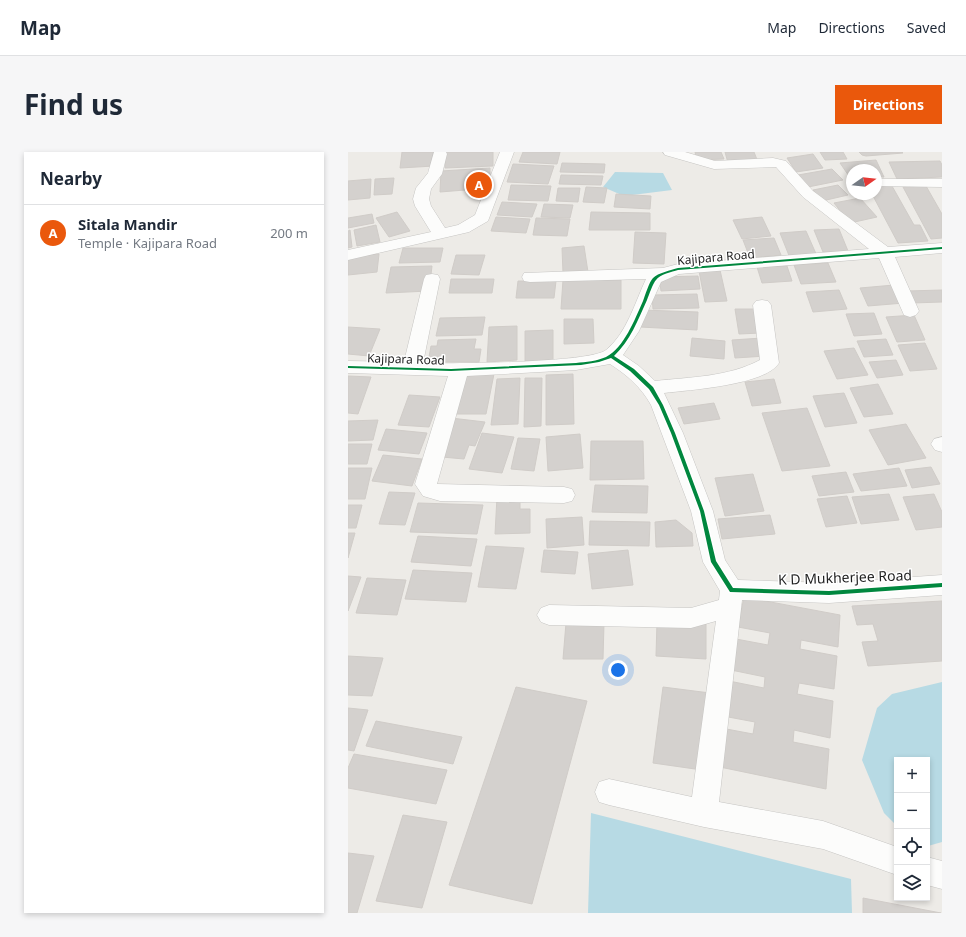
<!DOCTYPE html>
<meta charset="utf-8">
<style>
:root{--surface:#fff;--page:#f6f6f7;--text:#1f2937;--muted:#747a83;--line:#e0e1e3;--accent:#ea580c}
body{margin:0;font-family:"Noto Sans",sans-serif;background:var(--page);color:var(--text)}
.controls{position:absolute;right:12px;bottom:12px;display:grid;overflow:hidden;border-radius:0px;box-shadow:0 2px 6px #0003}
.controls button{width:36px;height:36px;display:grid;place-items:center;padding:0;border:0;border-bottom:1px solid var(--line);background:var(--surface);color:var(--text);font:20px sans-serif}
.compass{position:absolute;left:498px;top:12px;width:36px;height:36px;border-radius:50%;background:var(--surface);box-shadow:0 2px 6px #0003;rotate:76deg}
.you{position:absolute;left:270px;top:518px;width:14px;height:14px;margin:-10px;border:3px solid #fff;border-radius:50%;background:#1a73e8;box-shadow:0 0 0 6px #1a73e833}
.badge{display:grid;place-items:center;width:26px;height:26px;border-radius:50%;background:var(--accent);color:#fff;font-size:13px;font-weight:700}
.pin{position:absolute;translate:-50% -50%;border:2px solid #fff;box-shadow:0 1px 4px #0006}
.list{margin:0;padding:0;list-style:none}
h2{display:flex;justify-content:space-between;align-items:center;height:52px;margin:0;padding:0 16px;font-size:17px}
h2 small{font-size:13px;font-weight:400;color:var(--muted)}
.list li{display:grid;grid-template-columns:26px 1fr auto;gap:12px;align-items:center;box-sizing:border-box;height:56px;padding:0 16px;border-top:1px solid var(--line)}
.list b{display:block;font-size:15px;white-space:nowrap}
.list p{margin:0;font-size:13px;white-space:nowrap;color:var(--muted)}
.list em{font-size:13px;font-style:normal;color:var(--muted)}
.icon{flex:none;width:22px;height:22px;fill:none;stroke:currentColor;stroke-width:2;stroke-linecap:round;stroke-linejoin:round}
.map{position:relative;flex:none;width:594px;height:761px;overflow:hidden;border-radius:0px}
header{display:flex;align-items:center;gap:24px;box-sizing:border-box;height:56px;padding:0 20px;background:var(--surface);border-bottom:1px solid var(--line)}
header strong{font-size:19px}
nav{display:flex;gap:22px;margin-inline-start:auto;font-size:14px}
.intro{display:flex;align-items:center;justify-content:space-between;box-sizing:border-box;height:96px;padding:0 24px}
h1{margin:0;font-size:28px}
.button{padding:10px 18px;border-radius:0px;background:var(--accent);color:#fff;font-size:14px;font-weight:700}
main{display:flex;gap:24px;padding:0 24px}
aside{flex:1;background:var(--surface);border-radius:0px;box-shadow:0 2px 6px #0003}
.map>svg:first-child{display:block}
</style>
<header>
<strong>Map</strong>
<nav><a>Map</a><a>Directions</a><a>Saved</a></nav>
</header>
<div class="intro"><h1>Find us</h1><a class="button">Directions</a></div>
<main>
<aside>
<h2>Nearby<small></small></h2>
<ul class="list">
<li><span class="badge">A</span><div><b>Sitala Mandir</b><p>Temple · Kajipara Road</p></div><em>200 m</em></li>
</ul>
</aside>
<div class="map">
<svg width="594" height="761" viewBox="0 0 594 761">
<rect width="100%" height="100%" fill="#edebe7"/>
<path fill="#b7dae4" d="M 267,20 L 315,21 L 324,38 L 276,44 L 255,35 Z
M 594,530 L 594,690 L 580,694 L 579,608 L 549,608 L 549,674 L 536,661 L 514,608 L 529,556 L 544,542 Z
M 243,661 L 503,727 L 504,761 L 240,761 Z"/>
<path fill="#d4d1ce" stroke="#d0ccc8" d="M 54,0 L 87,0 L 86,14 L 52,16 Z
M 98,0 L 145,0 L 145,14 L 97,16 Z
M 175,0 L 212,0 L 209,12 L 171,10 Z
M 347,0 L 373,0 L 376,7 L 349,8 Z
M 377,0 L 406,0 L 410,10 L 380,11 Z
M 472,0 L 495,0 L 499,7 L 477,8 Z
M 511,0 L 554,0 L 555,1 L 518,4 L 514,3 Z
M 465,2 L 475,16 L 448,20 L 439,6 Z
M 528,8 L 536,25 L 528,25 L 528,18 L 504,18 L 503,27 L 492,11 Z
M 592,9 L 594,13 L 594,25 L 549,27 L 541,10 Z
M 214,11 L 257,12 L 256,21 L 212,20 Z
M 165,12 L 206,14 L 200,32 L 159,30 Z
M 142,16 L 142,36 L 92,40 L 93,19 Z
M 484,17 L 495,28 L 460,35 L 450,23 Z
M 213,23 L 255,24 L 253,33 L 211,32 Z
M 46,26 L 44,42 L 26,43 L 27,27 Z
M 23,27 L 22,46 L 0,48 L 0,29 Z
M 163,33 L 203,34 L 200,49 L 160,48 Z
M 490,33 L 500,43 L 474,49 L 465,38 Z
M 544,34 L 566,73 L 572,73 L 580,89 L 550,91 L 524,42 L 528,42 L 528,35 Z
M 578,34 L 594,62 L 594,86 L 583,87 L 555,35 Z
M 238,35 L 259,36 L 256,51 L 235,50 Z
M 210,36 L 232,36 L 230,50 L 208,49 Z
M 268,42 L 303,44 L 302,57 L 266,55 Z
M 512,46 L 529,65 L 502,71 L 486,51 Z
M 154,50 L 189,52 L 184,65 L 149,63 Z
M 196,52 L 225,53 L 222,66 L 193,65 Z
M 49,60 L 62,79 L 41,85 L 28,66 Z
M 243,60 L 302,61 L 302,78 L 241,78 Z
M 24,62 L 26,71 L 0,76 L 0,66 Z
M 148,65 L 182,67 L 178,81 L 143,79 Z
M 414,65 L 423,84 L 394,87 L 385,68 Z
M 188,66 L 222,67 L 219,84 L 185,83 Z
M 28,73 L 32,90 L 9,94 L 6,78 Z
M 491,77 L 500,99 L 475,100 L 466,78 Z
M 2,78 L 4,95 L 0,96 L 0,79 Z
M 458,79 L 469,104 L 442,106 L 432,81 Z
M 287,80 L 318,81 L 316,112 L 285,111 Z
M 426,86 L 433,103 L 402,106 L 395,88 Z
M 236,94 L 240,120 L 215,121 L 214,96 Z
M 55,96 L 95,96 L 92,110 L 51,111 Z
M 31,102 L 29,120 L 0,123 L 0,105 Z
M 108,103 L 137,103 L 131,123 L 103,122 Z
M 480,111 L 488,130 L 453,132 L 446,113 Z
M 84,114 L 81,139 L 38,141 L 43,115 Z
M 439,114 L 444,129 L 414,131 L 409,115 Z
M 372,118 L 379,149 L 357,150 L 351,119 Z
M 350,124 L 352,137 L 313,139 L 311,125 Z
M 103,127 L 146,127 L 144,141 L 101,141 Z
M 215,128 L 273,128 L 273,157 L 213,157 Z
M 170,129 L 208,129 L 206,146 L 168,146 Z
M 546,133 L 556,151 L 520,154 L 512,136 Z
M 491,138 L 499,157 L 465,160 L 458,140 Z
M 594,138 L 594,150 L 564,151 L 559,139 Z
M 349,142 L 351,156 L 305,157 L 304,143 Z
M 387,157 L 408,157 L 413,181 L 391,182 Z
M 294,158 L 350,160 L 349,178 L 292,175 Z
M 526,161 L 534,182 L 506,184 L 498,162 Z
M 566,163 L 577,188 L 549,190 L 538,165 Z
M 137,165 L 134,183 L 88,184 L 92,166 Z
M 216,167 L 245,167 L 246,191 L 216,192 Z
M 169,174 L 169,208 L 139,210 L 141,175 Z
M 0,175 L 32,177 L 21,204 L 0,202 Z
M 205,178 L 205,208 L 177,209 L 177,179 Z
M 344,186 L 377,189 L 376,207 L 342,204 Z
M 414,186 L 418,204 L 387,206 L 384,188 Z
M 128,187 L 126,197 L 133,197 L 131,210 L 84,210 L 85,205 L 81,205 L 83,194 L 89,194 L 90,188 Z
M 538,187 L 545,203 L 516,205 L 509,189 Z
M 577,191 L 589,217 L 562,219 L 550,193 Z
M 506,196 L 520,223 L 489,227 L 476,199 Z
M 548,208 L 555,223 L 529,226 L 521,210 Z
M 113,222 L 146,222 L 138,262 L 104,262 Z
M 225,222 L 226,272 L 198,273 L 198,223 Z
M 0,224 L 23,225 L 10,262 L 0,261 Z
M 172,226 L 170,272 L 143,273 L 149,227 Z
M 177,226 L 194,226 L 193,274 L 176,275 Z
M 426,227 L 433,251 L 404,254 L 397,230 Z
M 530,232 L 545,262 L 516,265 L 502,236 Z
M 496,241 L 509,271 L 477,275 L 465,244 Z
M 61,243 L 92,245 L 81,275 L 50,273 Z
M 366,251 L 372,267 L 336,272 L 330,256 Z
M 459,256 L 482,314 L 434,319 L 414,261 Z
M 103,266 L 137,270 L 127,294 L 121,293 L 116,307 L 94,305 Z
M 30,268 L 25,288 L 0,289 L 0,269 Z
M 558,272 L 578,306 L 540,313 L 521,278 Z
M 38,277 L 79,281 L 71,302 L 30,298 Z
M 134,281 L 166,285 L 154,321 L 121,317 Z
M 232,282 L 235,316 L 200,319 L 198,285 Z
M 170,286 L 192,287 L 186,319 L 163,317 Z
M 243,289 L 295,289 L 296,327 L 242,328 Z
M 0,292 L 24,292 L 19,312 L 0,312 Z
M 35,303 L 74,307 L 64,334 L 24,329 Z
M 583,315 L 592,332 L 564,336 L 557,318 Z
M 0,316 L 24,316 L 17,347 L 0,347 Z
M 551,316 L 559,334 L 513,339 L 505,322 Z
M 498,320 L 506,340 L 471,344 L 464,324 Z
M 405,322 L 416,359 L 377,364 L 367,326 Z
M 247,333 L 300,334 L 299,361 L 244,360 Z
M 41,340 L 67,341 L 57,373 L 31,372 Z
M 541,342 L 551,368 L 513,372 L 504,345 Z
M 586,342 L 594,360 L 594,375 L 568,378 L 555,345 Z
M 172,344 L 172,357 L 182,357 L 182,381 L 147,382 L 149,345 Z
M 499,344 L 509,371 L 478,375 L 469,347 Z
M 70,351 L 135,353 L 129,382 L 62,380 Z
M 0,353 L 14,353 L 8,376 L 0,376 Z
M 422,363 L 427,382 L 374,387 L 370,367 Z
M 234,365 L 236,393 L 199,396 L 198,367 Z
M 328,368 L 344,381 L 345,394 L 308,395 L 307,370 Z
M 242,369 L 302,370 L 301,394 L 241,393 Z
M 0,381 L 7,381 L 0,406 Z
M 70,384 L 129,387 L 123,414 L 63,410 Z
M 138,394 L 176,396 L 168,437 L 130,435 Z
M 196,398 L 230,400 L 227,422 L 193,420 Z
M 280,398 L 285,433 L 244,437 L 240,402 Z
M 65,418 L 124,421 L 118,450 L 57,447 Z
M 0,424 L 13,425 L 0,459 Z
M 19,426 L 58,428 L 49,463 L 8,461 Z
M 396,445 L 492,463 L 490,495 L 453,488 L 452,497 L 489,504 L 486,537 L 451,531 L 449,542 L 485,549 L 482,586 L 446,578 L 445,590 L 481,597 L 478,637 L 367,614 L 373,576 L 405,582 L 407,570 L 375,564 L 381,529 L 416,536 L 417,525 L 383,518 L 388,487 L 420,493 L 422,481 L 390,475 Z
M 594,449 L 594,509 L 520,514 L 514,490 L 530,489 L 525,472 L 509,473 L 504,454 Z
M 309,470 L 358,472 L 358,507 L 308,504 Z
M 218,471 L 256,471 L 255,507 L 215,507 Z
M 0,504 L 35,506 L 24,544 L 0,543 Z
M 168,535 L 239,549 L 184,752 L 101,733 Z
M 315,535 L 362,541 L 354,618 L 305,611 Z
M 0,556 L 20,558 L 6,599 L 0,598 Z
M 28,569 L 114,585 L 105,612 L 18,594 Z
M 6,602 L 99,618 L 88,652 L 0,636 L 0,616 Z
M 55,663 L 99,670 L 74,756 L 28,749 Z
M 0,701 L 26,704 L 9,761 L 0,761 Z
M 515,746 L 593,761 L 515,761 Z"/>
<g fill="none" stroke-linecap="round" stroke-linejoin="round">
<g stroke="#c6c5c3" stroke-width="1">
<path id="minor" d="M 86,0 L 98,0 L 99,2 L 94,22 L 83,37 L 81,47 L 83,54 L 97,76 L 110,73 L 127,63 L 152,0 L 166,0 L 140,69 L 121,80 L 0,108 L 0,98 L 83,80 L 67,54 L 65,47 L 68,36 L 80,21 Z
M 315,0 L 337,0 L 367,9 L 425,6 L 438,9 L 465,39 L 540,95 L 594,91 L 594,101 L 547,105 L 571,159 L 568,163 L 562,165 L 556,163 L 531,106 L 331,122 L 313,130 L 291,179 L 275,203 L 291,214 L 307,229 C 343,225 380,225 412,208 L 405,153 L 408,149 L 414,148 L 420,149 L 423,153 L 431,211 C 418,233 341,238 316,241 L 335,281 L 365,359 L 377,408 L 390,428 L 481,431 L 594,423 L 594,443 L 481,451 L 394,448 L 371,650 L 475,669 L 549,695 L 549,723 L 475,697 L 356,675 L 261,653 L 251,650 L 247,640 L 251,630 L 261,627 L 344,645 L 368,469 L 343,476 L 201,473 L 193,470 L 189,463 L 193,456 L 201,453 L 343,456 L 371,448 L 372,439 L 355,410 L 343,359 L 303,253 C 293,235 279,223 262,212 L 228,218 L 119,224 L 89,332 L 216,335 L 224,337 L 227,343 L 224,349 L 216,351 L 92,349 L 75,344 L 67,332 L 100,224 L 0,221 L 0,209 L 56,210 L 76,127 L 78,123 L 84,122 L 90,123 L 92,127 L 75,211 C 103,212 242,211 258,198 C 279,181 287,150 298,127 L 182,130 L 176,129 L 174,125 L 176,121 L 315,116 L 330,112 L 521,97 L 455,45 L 428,15 L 366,17 L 317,3 Z
M 532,27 L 594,27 L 594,35 L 528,34 L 528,28 Z
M 594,285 L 594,300 L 587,298 L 583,292 L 586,287 Z
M 579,705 L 594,709 L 594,737 L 579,733 Z"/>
</g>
<use href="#minor" fill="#fcfcfb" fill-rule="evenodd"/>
<g stroke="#fff" stroke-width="3">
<path id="cycleway" d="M 594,95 L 594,97 L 330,118 C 324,120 312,122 308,128 C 305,131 301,143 299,148 C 290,168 282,189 266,204 L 286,217 L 305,235 L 315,253 L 327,281 L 356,359 L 368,409 L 385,436 L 481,439 L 594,431 L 594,435 L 481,443 L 382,440 L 363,410 L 352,359 L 323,281 L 311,253 L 301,237 L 282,219 L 263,206 L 251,210 L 233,213 L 103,219 L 0,216 L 0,214 L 103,217 L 228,211 C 238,210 249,209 258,205 C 276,196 287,167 295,149 C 297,144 301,130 305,126 C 310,121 323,118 330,116 Z"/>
</g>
<use href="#cycleway" fill="#00873e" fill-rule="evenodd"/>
</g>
<g text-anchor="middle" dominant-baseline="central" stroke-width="3" stroke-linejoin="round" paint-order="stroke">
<g font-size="12" fill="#1f1f1f" stroke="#fff">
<text transform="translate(368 105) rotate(-5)">Kajipara Road</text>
<text transform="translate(58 207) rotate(2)">Kajipara Road</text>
</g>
<g font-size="14" fill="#1f1f1f" stroke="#fff">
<text transform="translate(497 425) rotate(-2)">K D Mukherjee Road</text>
</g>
</g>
</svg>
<div class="controls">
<button>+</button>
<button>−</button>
<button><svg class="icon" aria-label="locate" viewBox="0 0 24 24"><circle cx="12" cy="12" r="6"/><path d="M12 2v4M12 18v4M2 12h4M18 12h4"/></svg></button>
<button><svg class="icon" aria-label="layers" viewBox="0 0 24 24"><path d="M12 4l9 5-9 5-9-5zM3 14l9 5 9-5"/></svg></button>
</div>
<svg class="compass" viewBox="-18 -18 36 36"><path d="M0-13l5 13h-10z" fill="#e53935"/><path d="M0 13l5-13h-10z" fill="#747a83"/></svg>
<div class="you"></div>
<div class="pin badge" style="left:131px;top:33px">A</div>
</div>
</main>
